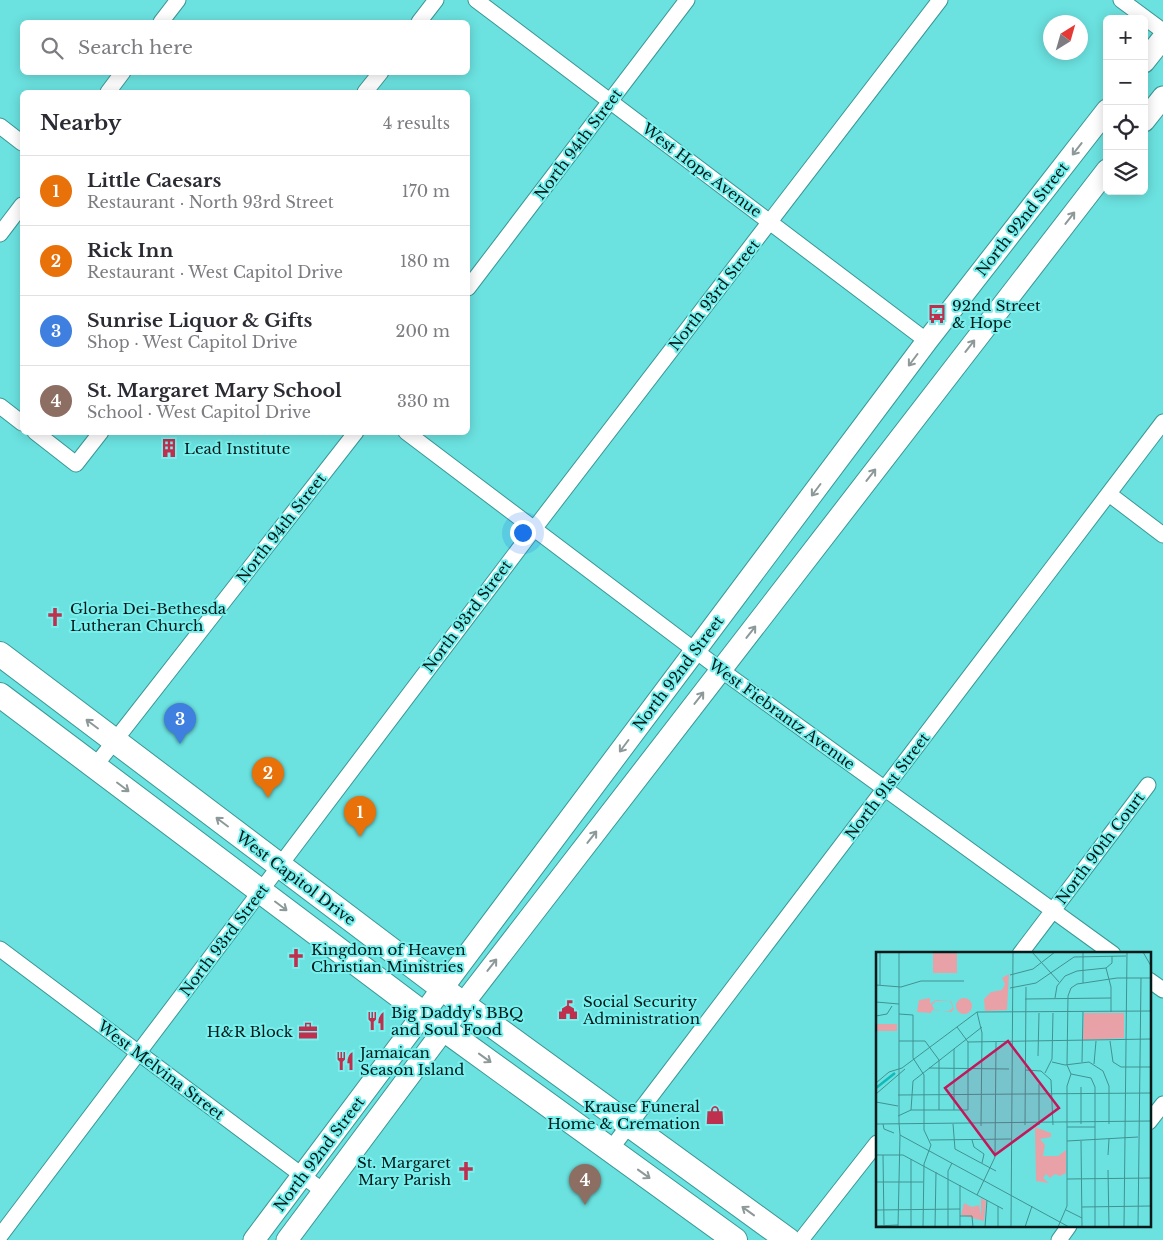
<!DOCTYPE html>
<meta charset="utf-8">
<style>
:root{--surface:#fff;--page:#f2f2f3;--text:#2b2b33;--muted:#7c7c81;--line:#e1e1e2;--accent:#bf2f4e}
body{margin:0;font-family:"Libre Baskerville",serif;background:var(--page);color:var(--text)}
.controls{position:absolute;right:15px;top:15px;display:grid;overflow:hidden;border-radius:8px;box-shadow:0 2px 12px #0003}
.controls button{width:45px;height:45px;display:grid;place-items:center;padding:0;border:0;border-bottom:1px solid var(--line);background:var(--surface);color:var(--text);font:25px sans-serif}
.compass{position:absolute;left:1043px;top:15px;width:45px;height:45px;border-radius:50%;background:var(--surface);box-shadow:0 2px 12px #0003;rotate:37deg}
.you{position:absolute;left:522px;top:532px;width:18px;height:18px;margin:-12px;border:4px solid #fff;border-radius:50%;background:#1a73e8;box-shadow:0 0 0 8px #1a73e833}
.badge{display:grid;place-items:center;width:32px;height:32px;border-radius:50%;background:var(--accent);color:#fff;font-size:16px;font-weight:700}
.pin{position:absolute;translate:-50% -41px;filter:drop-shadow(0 1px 2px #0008)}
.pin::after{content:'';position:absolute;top:26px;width:18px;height:15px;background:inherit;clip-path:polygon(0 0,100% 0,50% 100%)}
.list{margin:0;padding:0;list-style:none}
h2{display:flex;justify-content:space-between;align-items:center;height:65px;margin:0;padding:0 20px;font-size:21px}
h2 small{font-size:16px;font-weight:400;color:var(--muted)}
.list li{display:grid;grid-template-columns:32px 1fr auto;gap:15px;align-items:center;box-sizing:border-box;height:70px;padding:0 20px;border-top:1px solid var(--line)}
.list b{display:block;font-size:19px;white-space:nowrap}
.list p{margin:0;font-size:16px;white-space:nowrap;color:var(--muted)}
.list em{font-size:16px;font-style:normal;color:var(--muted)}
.icon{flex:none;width:28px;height:28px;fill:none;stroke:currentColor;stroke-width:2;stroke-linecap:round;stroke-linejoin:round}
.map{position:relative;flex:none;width:1163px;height:1240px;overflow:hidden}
.search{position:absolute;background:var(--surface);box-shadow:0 2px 12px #0003;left:20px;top:20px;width:450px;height:55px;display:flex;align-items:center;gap:12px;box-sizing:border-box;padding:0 18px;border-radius:8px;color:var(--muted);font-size:19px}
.panel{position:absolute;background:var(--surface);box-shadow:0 2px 12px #0003;left:20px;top:90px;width:450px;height:345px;border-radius:8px}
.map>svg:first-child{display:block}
</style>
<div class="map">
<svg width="1163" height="1240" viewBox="0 0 1163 1240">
<rect width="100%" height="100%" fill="#6be2e0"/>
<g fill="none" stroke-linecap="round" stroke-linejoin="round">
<g stroke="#3a9795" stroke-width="17">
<path id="minor" d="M 476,0 L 927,341
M 1121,0 L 1163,31
M 161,22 L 178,0
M 419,22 L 436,0
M 108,92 L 123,72
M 365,92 L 381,72
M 0,126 L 22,143
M 0,234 L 22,205
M 468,288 L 687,0
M 0,406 L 22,423
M 35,432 L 76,464 L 101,432
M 406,432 L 721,670 L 1113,954
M 1109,494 L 1163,535
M 95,766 L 356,432
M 0,949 L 323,1191
M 1020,954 L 1148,785
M 1149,980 L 1163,990
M 1149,1122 L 1163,1104
M 610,1150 L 1163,422
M 0,1236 L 534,529 L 940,0
M 801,1240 L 877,1143
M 1059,1240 L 1069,1226"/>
</g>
<g stroke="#3a9795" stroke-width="23">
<path id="secondary" d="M 1144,62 L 1163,38
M 1144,121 L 1163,97
M 254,1240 L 927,341 L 1107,110
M 287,1240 L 463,1004 L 1107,170"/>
</g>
<g stroke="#3a9795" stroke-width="26">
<path id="primary" d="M 0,654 L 463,1004 L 788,1240
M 0,695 L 445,1030 L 735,1240"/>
</g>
<use href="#minor" stroke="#fff" stroke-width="15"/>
<use href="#secondary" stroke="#fff" stroke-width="21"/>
<use href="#primary" stroke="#fff" stroke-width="24"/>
</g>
<defs><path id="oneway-shaft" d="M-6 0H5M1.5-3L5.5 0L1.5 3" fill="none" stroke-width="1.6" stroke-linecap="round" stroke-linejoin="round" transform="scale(1.25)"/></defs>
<g stroke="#8d9898">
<use href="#oneway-shaft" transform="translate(1077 149) rotate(128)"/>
<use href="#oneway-shaft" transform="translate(1070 218) rotate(-52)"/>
<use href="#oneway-shaft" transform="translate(970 346) rotate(-52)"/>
<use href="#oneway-shaft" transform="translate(913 360) rotate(127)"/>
<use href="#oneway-shaft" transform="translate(871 475) rotate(-52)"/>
<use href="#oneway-shaft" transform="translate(816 490) rotate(127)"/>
<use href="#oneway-shaft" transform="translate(751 632) rotate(-52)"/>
<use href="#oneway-shaft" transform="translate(699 698) rotate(-52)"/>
<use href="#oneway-shaft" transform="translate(92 724) rotate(-143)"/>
<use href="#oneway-shaft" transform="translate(624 746) rotate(127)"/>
<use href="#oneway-shaft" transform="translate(123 787) rotate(37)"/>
<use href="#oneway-shaft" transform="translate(222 822) rotate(-143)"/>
<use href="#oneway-shaft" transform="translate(592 837) rotate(-52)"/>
<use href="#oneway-shaft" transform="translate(281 906) rotate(37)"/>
<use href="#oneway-shaft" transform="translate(492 965) rotate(-52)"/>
<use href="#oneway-shaft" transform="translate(485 1058) rotate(36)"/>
<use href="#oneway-shaft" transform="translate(644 1174) rotate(36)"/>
<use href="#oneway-shaft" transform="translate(748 1211) rotate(-144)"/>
</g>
<defs>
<g id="bus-bare" transform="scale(1.5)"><path d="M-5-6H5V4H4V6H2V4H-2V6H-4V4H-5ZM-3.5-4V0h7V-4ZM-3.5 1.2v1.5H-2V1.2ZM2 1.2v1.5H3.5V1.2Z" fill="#bf2f4e" stroke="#79f0ed" stroke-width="2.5" paint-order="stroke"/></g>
<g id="building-bare" transform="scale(1.5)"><path d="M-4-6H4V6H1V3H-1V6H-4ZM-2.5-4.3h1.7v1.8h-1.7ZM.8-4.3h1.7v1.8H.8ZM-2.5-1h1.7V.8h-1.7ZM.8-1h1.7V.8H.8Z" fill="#bf2f4e" stroke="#79f0ed" stroke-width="2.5" paint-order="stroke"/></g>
<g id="church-bare" transform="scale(1.5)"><path d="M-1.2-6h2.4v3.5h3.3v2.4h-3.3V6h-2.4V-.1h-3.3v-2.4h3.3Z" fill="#bf2f4e" stroke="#79f0ed" stroke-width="2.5" paint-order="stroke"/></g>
<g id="civic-bare" transform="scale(1.5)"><path d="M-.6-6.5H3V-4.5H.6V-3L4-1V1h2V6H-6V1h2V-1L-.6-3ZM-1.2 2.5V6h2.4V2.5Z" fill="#bf2f4e" stroke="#79f0ed" stroke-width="2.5" paint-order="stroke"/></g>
<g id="restaurant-bare" transform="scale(1.5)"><path d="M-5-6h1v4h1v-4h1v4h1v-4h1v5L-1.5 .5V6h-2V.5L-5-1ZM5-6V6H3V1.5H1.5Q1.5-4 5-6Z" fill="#bf2f4e" stroke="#79f0ed" stroke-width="2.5" paint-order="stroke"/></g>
<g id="office-bare" transform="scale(1.5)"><path d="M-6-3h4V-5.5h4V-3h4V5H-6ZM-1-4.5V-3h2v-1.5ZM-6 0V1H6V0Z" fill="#bf2f4e" stroke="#79f0ed" stroke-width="2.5" paint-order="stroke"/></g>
<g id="shop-bare" transform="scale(1.5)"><path d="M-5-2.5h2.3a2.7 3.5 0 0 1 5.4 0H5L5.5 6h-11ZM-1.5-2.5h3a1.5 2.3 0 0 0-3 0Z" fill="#bf2f4e" stroke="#79f0ed" stroke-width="2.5" paint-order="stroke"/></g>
</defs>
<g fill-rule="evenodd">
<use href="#bus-bare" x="937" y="314"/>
<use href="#building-bare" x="169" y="448"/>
<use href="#church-bare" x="55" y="617"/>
<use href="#church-bare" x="296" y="958"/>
<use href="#civic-bare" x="568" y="1010"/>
<use href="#restaurant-bare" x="376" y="1021"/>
<use href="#office-bare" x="308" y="1031"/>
<use href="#restaurant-bare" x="345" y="1061"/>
<use href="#shop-bare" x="715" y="1115"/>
<use href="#church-bare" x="466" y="1171"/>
</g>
<g text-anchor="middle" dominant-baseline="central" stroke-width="4" stroke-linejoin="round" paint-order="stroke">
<g font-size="15" fill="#011a1a" stroke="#79f0ed">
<text transform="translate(578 144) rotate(-53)">North 94th Street</text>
<text transform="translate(702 170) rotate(37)">West Hope Avenue</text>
<text transform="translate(1022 219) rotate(-52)">North 92nd Street</text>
<text transform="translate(714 295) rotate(-52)">North 93rd Street</text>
<text transform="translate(281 528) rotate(-52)">North 94th Street</text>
<text transform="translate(467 616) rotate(-53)">North 93rd Street</text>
<text transform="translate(678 673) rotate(-53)">North 92nd Street</text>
<text transform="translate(782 714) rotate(36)">West Fiebrantz Avenue</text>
<text transform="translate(887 786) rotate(-53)">North 91st Street</text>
<text transform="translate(1100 848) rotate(-53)">North 90th Court</text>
<text transform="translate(296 878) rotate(37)">West Capitol Drive</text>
<text transform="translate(224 940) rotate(-53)">North 93rd Street</text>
<text transform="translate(161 1070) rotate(37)">West Melvina Street</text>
<text transform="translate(319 1154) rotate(-53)">North 92nd Street</text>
</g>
<g font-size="15" fill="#011a1a" stroke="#79f0ed" text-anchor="start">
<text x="952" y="305">92nd Street<tspan x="952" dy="17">&amp; Hope</tspan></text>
<text x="184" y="448">Lead Institute</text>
<text x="70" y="608">Gloria Dei-Bethesda<tspan x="70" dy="17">Lutheran Church</tspan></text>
<text x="311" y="949">Kingdom of Heaven<tspan x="311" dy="17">Christian Ministries</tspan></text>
<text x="583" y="1001">Social Security<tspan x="583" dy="17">Administration</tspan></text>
<text x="391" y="1012">Big Daddy's BBQ<tspan x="391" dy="17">and Soul Food</tspan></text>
<text x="293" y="1031" text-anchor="end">H&amp;R Block</text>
<text x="360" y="1052">Jamaican<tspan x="360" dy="17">Season Island</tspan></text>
<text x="700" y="1106" text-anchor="end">Krause Funeral<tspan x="700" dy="17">Home &amp; Cremation</tspan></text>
<text x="451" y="1162" text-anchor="end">St. Margaret<tspan x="451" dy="17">Mary Parish</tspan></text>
</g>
</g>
<g transform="translate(876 952)">
<rect width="275" height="275" fill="#6be2e0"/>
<path d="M 57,0 L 81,0 L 81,21 L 57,21 ZM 133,22 L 131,58 L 109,59 L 108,47 L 115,40 L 126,38 L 129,32 L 126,26 ZM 54,46 L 54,52 L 60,48 L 75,49 L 78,57 L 75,60 L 56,58 L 55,61 L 41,60 L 43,48 ZM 60,49 L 74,49 L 77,56 L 73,59 L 59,59 L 56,53 ZM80 54a8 8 0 1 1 16 0a8 8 0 1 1-16 0ZM 208,61 L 248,61 L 248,86 L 207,88 ZM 0,72 L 21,72 L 21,79 L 0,79 ZM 159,175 L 175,181 L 175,185 L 164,187 L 169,193 L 167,204 L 182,204 L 190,198 L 190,221 L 184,224 L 179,222 L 174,226 L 170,222 L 167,226 L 173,231 L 160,229 ZM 105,246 L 110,249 L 108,269 L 85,263 L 88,251 L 96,255 L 103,253 L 105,264 Z" fill="#e8a1a7" fill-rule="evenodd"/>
<path fill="none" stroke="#0fbbb9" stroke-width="2.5" d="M 0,136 L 19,121"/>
<path fill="none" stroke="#419291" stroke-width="1" d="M 4,0 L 4,33M 156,0 L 183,30M 207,0 L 207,31M 267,0 L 275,14M 230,16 L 235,35 L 235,60M 134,23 L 157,17 L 179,0M 0,33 L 25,35 L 45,29 L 88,29M 134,36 L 160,31 L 198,5 L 250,4M 179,46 L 181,34 L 189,24 L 201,19 L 230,16 L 236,11 L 236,4M 149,47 L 235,46M 0,50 L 23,52M 101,60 L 106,81 L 105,174M 23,62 L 37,63 L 37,106 L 48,123 L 48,178 L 55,193 L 48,212 L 47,275M 0,64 L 11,62 L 16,54M 23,89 L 49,89 L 63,108 L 63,158M 234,89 L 237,110M 92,90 L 275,87M 162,104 L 163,61M 176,110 L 189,113 L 213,110 L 227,119 L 233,134 L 233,172M 206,110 L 207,60M 237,110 L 245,115 L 275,115M 218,112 L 220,89M 53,116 L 133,117M 149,118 L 165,119 L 175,128 L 177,173M 169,121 L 176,107 L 177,61M 195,122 L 215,126 L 219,135 L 219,275M 195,122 L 191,113 L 192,44 L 195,36 L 201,32 L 241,26 L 275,26M 0,131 L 13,120 L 26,116 L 101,60 L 275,59M 0,142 L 29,117M 22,143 L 275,141M 0,150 L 22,154M 35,158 L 37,129 L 106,75M 78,158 L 78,97M 275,163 L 275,210M 22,164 L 35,158 L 92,158 L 92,90 L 81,75M 23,171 L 23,0M 23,171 L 24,183 L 193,275M 0,172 L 275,169M 7,172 L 8,177 L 18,181M 77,172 L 79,197 L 120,219M 205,172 L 205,135M 149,173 L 150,35M 163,173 L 163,132M 191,175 L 219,175M 54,188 L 135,187M 96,188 L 98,195 L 108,202 L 106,211M 191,189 L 262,185M 205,189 L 206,275M 0,203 L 27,203 L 127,257M 7,203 L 8,273M 232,203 L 233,187M 232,218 L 233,275M 191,227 L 275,226M 0,230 L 47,230M 84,233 L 84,275M 101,243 L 119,205 L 120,90M 122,254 L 122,275M 206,255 L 275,254M 0,258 L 84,257M 190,258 L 206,266M 84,264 L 96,264 L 97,275M 0,274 L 22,273M 22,275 L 24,183M 35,275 L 35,207M 59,275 L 60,220M 72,275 L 72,219 L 76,211M 109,275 L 111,248M 135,275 L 137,0M 149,275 L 156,254M 182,275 L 191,254 L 191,134 L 195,122M 248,275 L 251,0M 262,275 L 265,26"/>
<path fill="#c2185b" fill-opacity="0.15" stroke="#c2185b" stroke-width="2.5" d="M 132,89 L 183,156 L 119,203 L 69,136 Z"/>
<rect width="275" height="275" fill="none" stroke="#011a1a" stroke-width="2.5"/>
</g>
</svg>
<div class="controls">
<button>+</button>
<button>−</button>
<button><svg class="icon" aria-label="locate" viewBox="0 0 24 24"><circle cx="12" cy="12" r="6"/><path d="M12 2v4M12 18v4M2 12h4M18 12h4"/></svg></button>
<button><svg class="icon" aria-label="layers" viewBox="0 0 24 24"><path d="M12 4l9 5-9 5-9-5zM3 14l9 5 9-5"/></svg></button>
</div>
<svg class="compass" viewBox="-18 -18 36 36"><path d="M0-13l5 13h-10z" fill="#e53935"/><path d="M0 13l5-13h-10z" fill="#7c7c81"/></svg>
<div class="you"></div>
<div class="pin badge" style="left:360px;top:837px;background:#e8710a">1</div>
<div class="pin badge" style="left:268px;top:798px;background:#e8710a">2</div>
<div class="pin badge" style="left:180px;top:744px;background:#3f7fe0">3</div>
<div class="pin badge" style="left:585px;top:1205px;background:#8d6e63">4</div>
<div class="search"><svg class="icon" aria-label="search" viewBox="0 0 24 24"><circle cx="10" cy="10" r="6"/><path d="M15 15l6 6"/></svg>Search here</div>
<section class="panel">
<h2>Nearby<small>4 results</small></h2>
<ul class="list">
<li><span class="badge" style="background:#e8710a">1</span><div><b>Little Caesars</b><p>Restaurant · North 93rd Street</p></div><em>170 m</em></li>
<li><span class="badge" style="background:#e8710a">2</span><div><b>Rick Inn</b><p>Restaurant · West Capitol Drive</p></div><em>180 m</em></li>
<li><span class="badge" style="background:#3f7fe0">3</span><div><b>Sunrise Liquor &amp; Gifts</b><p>Shop · West Capitol Drive</p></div><em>200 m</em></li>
<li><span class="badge" style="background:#8d6e63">4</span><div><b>St. Margaret Mary School</b><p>School · West Capitol Drive</p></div><em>330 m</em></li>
</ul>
</section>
</div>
